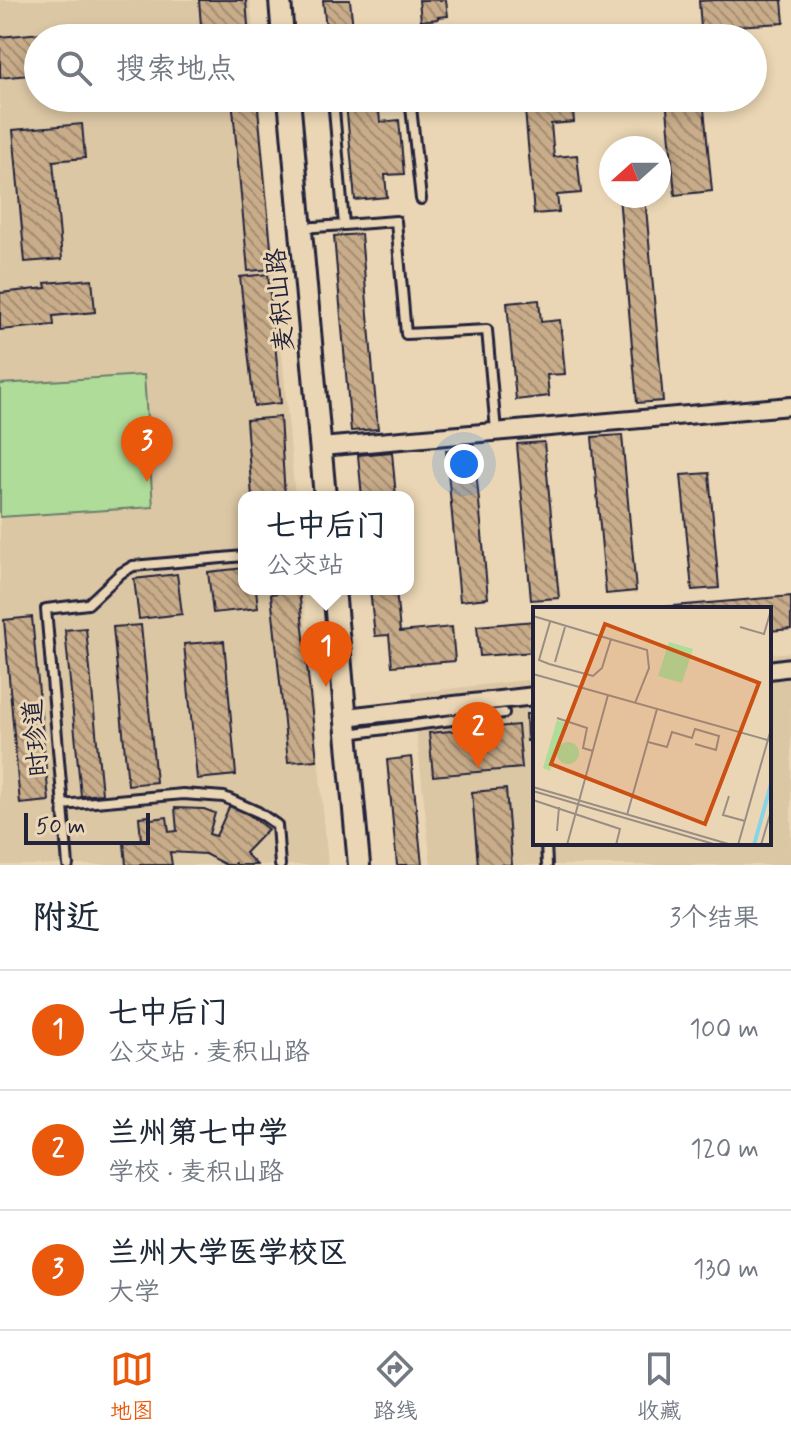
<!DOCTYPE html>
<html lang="zh">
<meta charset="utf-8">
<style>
:root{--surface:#fff;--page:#f2f2f3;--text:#1f2937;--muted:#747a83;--line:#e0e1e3;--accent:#ea580c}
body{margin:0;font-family:Mynerve,"LXGW WenKai TC",sans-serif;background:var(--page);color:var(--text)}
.compass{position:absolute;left:599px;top:136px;width:72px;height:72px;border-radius:50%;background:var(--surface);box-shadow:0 4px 12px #0003;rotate:249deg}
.scale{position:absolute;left:24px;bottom:20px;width:126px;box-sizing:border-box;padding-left:8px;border:4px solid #22223b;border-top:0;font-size:22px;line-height:28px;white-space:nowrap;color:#22223b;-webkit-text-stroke:6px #ead6b4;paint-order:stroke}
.you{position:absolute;left:464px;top:464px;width:28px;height:28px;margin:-20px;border:6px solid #fff;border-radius:50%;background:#1a73e8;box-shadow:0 0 0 12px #1a73e833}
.badge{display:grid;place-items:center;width:52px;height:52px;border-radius:50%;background:var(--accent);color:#fff;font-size:26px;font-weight:700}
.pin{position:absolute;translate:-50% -66px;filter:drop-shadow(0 2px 4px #0008)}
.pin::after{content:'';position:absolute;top:42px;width:28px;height:24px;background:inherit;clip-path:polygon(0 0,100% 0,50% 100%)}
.popup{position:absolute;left:238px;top:491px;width:176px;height:104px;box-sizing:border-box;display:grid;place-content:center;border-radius:16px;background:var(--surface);filter:drop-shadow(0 2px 6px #0005);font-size:26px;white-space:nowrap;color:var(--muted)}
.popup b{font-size:30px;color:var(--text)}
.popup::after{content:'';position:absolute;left:50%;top:100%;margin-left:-16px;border:16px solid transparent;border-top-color:var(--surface)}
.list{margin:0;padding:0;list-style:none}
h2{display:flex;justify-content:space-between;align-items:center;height:104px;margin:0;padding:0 32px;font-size:34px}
h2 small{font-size:26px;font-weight:400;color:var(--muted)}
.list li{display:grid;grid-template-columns:52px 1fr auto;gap:24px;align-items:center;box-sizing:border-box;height:120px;padding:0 32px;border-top:2px solid var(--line)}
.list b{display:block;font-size:30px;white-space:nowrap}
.list p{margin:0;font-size:26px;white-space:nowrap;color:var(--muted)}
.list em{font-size:26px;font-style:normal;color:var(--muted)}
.icon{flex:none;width:44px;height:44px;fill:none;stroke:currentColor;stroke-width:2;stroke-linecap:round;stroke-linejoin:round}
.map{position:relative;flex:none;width:791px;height:865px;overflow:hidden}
.search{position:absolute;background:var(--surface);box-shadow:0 4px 12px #0003;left:24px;right:24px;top:24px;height:88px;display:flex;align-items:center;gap:20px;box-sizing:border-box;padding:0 28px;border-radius:44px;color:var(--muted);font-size:30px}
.sheet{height:464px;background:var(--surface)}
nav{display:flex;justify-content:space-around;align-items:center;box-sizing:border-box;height:112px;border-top:2px solid var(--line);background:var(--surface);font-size:22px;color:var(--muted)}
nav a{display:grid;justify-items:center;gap:4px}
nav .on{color:var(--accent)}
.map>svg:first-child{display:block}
</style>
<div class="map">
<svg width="791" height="865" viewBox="0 0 791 865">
<defs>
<pattern id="building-back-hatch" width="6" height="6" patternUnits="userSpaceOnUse" patternTransform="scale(2)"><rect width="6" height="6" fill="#c9ad8a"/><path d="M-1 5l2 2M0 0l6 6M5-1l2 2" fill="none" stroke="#a38c72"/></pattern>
</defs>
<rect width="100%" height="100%" fill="#ead6b4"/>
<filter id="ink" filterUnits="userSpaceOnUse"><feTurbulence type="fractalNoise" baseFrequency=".0125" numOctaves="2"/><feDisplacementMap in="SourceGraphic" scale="16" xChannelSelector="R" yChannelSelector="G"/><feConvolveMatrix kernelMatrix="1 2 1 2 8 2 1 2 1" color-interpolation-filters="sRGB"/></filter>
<g filter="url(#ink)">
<path fill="#dcc7a5" d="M 0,0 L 250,0 L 254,38 L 38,38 L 38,98 L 259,98 L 295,497 L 244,497 L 244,589 L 303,589 L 328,865 L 0,865 Z
M 791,652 L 791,865 L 431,865 L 412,693 L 535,679 L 535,843 L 769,843 L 769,654 Z"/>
<path fill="#b0dc9a" stroke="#697f6a" stroke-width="2" d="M 144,375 L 153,507 L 0,517 L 0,384 Z"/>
<path fill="url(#building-back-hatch)" stroke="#22223b" stroke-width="2" d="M 199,0 L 246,0 L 249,38 L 202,38 Z
M 323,0 L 350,0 L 354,38 L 327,38 Z
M 419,0 L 446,0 L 448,16 L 438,17 L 438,19 L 421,21 Z
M 716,0 L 782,0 L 784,23 L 701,28 L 699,1 Z
M 83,29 L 83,38 L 38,38 L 38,74 L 0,78 L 0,37 Z
M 232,98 L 257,98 L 273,269 L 248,271 Z
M 524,98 L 572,98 L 574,122 L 551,124 L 554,157 L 577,155 L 581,193 L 557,195 L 559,212 L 534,214 Z
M 666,98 L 703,98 L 712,191 L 675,195 Z
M 378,100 L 380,122 L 399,120 L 404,174 L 385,175 L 387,197 L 355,200 L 346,103 Z
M 82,124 L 85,158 L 53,161 L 62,259 L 25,262 L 13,130 Z
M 619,196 L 645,196 L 663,401 L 637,403 Z
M 361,234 L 378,429 L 351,431 L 334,236 Z
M 268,274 L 281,403 L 254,406 L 240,277 Z
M 92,279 L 95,312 L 53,316 L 54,325 L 0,330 L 0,293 L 46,288 L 45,283 Z
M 539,300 L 541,322 L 560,320 L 565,374 L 547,375 L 549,396 L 516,400 L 507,303 Z
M 280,417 L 285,497 L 252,497 L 246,420 Z
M 622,435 L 636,591 L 606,594 L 592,437 Z
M 544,442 L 559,598 L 531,600 L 517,444 Z
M 474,448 L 488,598 L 460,601 L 446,450 Z
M 392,452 L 396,497 L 362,497 L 358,455 Z
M 709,473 L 719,588 L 692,590 L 681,475 Z
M 244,568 L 244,589 L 256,589 L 258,608 L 213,613 L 208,572 Z
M 177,574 L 182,614 L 139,619 L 134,579 Z
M 370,589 L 396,589 L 400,632 L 452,627 L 455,661 L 392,666 L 389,635 L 375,636 Z
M 299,590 L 317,760 L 288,762 L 271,594 Z
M 791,596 L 791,629 L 769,631 L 769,609 L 663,609 L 663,607 Z
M 32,617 L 49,801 L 20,804 L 4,620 Z
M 535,621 L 535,652 L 480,656 L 477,626 Z
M 141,625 L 156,782 L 128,785 L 113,627 Z
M 86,628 L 102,794 L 81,796 L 65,630 Z
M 224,641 L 236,775 L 197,779 L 184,644 Z
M 526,714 L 535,714 L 535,741 L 527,741 Z
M 518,725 L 522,768 L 433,776 L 429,733 Z
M 411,757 L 422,865 L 397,865 L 387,760 Z
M 506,789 L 512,865 L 478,865 L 472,792 Z
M 230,805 L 248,814 L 268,829 L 245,853 L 257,865 L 237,865 L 235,863 L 233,865 L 226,865 L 205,854 L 170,852 L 172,865 L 126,865 L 124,843 L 141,840 L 139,817 L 149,816 L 151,819 L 167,817 L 169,832 L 177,831 L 175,808 L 204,809 L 215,813 L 209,834 L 216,836 Z"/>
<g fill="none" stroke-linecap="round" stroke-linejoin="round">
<g stroke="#22223b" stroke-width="14">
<path id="service" d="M 333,98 L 344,225 L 396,221 L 406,334 L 487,330 L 496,431
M 410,98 L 421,199
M 301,228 L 344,225
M 348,734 L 504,713
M 62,805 L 183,794 L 224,797 L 258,812 L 277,825 L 280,865
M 546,843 L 547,865
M 68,865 L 46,609 L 88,604 L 121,573 L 133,566 L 244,556"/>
</g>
<g stroke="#22223b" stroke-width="22">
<path id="minor" d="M 321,447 L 791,406
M 769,670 L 791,667
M 346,717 L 535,696"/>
</g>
<g stroke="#22223b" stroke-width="26">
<path id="tertiary" d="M 280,0 L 283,38
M 289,98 L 325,497
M 334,589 L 359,865"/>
</g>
<use href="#service" stroke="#ead6b4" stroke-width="8"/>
<use href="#minor" stroke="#ead6b4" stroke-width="16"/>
<use href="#tertiary" stroke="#ead6b4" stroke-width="20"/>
</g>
</g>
<g text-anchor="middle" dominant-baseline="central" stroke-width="6" stroke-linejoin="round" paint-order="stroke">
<g font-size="26" fill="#22223b" stroke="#ead6b4">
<text transform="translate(281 300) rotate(-95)">麦积山路</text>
<text transform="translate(37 738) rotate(-95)">时珍道</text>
</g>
</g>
<g transform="translate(533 607)">
<rect width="238" height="238" fill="#ead6b4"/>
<path d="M 136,35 L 160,42 L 149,76 L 125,69 ZM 24,113 L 32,116 L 17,164 L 10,161 ZM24 146a11 11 0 1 1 22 0a11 11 0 1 1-22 0Z" fill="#b0dc9a"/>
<path fill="none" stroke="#87d4e6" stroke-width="4" d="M 221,238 L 238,177"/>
<path fill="none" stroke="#9a8e84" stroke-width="2" d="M 0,9 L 114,43 L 116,61 L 102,96M 17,15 L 6,53 L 16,57 L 60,69 L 69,61 L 78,32M 207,20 L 231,27 L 238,3M 22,55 L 32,20M 0,67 L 238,134M 24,111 L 54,121 L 50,141 L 60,144M 115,135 L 134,140 L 139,125 L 159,131 L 162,122 L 186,129 L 183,143 L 162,137M 0,180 L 199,238M 0,184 L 184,238M 196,189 L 190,208 L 212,214M 0,193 L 87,222 L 83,238M 94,208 L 124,102M 24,224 L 26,200M 34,238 L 75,88M 205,238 L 238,122M 228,238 L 238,204"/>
<path fill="#ca5113" fill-opacity="0.15" stroke="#ca5113" stroke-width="4" d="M 72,17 L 226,76 L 172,217 L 18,157 Z"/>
<rect width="238" height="238" fill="none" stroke="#22223b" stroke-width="4"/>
</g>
</svg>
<svg class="compass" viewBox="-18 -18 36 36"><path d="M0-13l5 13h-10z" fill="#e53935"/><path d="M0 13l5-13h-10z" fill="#747a83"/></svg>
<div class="scale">50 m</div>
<div class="you"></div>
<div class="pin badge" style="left:326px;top:687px">1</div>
<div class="popup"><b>七中后门</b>公交站</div>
<div class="pin badge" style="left:478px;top:768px">2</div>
<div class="pin badge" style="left:147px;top:482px">3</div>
<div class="search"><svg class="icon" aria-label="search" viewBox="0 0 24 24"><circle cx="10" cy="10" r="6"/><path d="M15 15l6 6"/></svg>搜索地点</div>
</div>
<section class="sheet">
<h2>附近<small>3个结果</small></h2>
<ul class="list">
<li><span class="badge">1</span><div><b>七中后门</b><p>公交站 · 麦积山路</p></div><em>100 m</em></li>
<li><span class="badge">2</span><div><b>兰州第七中学</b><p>学校 · 麦积山路</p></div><em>120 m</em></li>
<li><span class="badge">3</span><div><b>兰州大学医学校区</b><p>大学</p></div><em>130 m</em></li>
</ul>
</section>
<nav>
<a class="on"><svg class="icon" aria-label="map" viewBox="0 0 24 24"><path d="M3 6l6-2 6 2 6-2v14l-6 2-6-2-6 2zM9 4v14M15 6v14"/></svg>地图</a>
<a><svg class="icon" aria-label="directions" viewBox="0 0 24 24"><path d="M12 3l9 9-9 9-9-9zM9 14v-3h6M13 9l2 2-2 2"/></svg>路线</a>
<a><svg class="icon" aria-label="saved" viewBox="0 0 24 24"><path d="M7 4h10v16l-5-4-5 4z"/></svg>收藏</a>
</nav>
